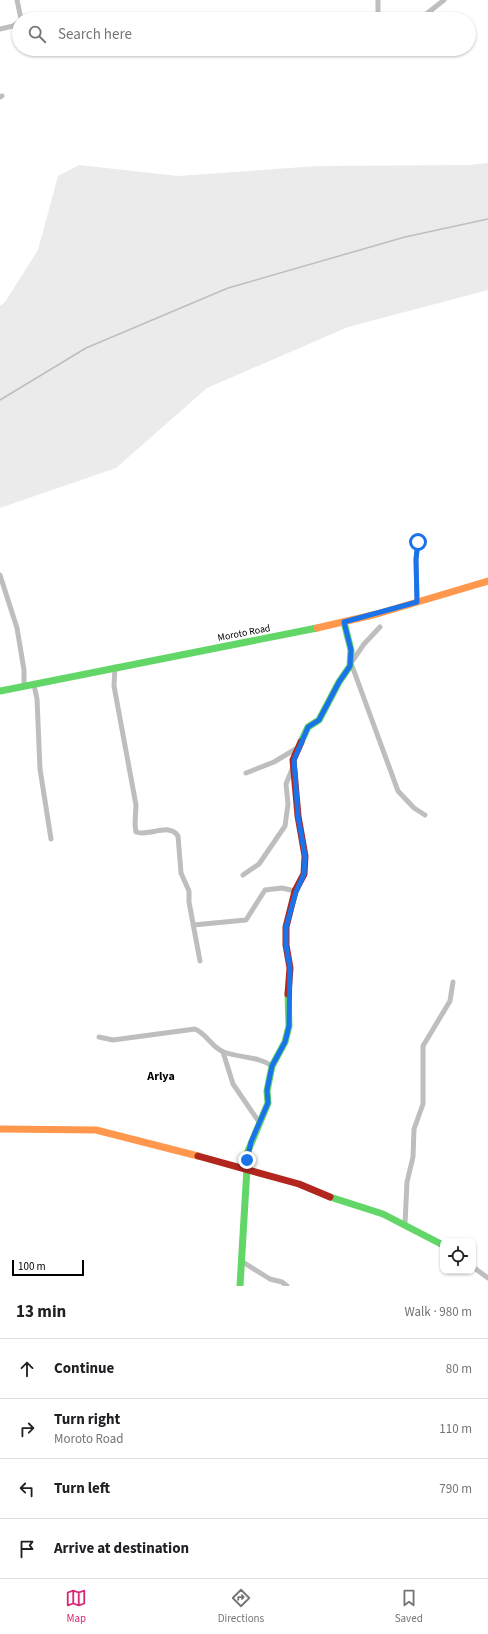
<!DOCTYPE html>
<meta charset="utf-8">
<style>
:root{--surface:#fff;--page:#f6f6f6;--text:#202124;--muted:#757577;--line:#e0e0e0;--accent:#db2777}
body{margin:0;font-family:"Source Sans 3",sans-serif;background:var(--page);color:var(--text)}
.controls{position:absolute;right:12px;bottom:12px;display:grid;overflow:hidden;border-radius:8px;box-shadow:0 1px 3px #0004}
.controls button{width:36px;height:36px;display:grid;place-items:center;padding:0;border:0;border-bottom:1px solid var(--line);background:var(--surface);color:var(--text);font:20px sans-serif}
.scale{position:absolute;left:12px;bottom:10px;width:72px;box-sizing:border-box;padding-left:4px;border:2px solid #000;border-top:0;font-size:11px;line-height:14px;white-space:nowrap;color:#000;-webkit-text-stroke:3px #fff;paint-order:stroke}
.stop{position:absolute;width:12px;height:12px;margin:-9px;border:3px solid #1a73e8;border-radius:50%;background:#fff}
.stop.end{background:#1a73e8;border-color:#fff;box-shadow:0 1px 4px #0008}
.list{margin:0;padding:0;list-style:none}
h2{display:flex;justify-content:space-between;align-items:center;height:52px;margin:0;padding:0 16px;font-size:17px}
h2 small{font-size:13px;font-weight:400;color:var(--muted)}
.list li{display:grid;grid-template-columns:26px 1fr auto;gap:12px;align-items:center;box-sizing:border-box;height:60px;padding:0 16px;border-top:1px solid var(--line)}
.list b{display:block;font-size:15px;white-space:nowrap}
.list p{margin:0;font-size:13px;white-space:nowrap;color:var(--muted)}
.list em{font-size:13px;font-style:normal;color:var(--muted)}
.icon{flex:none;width:22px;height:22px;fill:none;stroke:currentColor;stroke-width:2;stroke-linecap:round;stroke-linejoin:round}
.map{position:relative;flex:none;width:488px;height:1286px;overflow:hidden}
.search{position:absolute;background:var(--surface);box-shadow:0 1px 3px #0004;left:12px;right:12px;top:12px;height:44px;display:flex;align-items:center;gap:10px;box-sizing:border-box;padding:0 14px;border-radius:22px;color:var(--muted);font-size:15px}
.sheet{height:292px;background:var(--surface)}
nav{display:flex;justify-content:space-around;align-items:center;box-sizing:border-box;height:56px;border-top:1px solid var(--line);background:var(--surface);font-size:11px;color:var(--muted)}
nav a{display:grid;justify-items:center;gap:2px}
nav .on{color:var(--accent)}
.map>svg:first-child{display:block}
</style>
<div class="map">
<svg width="488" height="1286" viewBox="0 0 488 1286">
<rect width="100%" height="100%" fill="#fff"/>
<path fill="#ebebeb" d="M 488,163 L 488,290 L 348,327 L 207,388 L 116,468 L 0,508 L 0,306 L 5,302 L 38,250 L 58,176 L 79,165 L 178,176 L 318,166 L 469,165 Z"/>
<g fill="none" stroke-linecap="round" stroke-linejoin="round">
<path stroke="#bebebe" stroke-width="1.5" d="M 0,400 L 86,348 L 228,288 L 405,237 L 488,219"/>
<path stroke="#bebebe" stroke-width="5" d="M 17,0 L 21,19
M 378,0 L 378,19
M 420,19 L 444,0
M 0,29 L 13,26 L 19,22
M 0,97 L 2,96
M 0,575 L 17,628 L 24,670 L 24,686
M 417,602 L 416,559 L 418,542
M 380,627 L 364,644 L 351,663 L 398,791 L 414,808 L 425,815
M 115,667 L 114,686 L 136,805 L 135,824 L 136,832 C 148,837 170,822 178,836 L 181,873 L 189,891 L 189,902 L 200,961
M 34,685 L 37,699 L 40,769 L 51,839
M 246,773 L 274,762 L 299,747
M 243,875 L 259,864 L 285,826 L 288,804 L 286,784 L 293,767
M 193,925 L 246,920 L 265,890 L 282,888 L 295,891
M 99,1037 L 113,1040 L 195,1029 C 207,1034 212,1048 224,1052 C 240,1058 257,1056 272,1066
M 223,1052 L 233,1084 L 259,1122
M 405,1224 L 407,1182 L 413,1157 L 414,1129 L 423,1104 L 423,1046 L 450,1001 L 453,982
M 241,1261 L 270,1279 L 282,1282 L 287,1286
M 473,1267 L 488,1278"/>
<path stroke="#63d668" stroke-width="7" d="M 0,691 L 317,628
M 301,742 L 308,727 L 319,720 L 339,682 L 350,666 L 351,650 L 344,622
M 330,1197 L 383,1214 L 443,1245
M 240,1286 L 248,1151 L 268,1103 L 267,1091 L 272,1066 L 285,1042 L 289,1026 L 288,994"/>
<path stroke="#ff974d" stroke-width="7" d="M 317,628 L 377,614 L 488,581
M 0,1129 L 96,1130 L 198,1156"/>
<path stroke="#b3261e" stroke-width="7" d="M 288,994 L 290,968 L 286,945 L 286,927 L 295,891 L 304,874 L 305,856 L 298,816 L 293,760 L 301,742
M 198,1156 L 299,1184 L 330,1197"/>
</g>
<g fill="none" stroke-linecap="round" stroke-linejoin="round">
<path stroke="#1a73e8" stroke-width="5" d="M 247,1160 L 251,1142 L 268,1103 L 267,1090 L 272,1066 L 285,1042 L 289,1026 L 290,968 L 286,945 L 286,927 L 296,892 L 304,874 L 305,856 L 298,816 L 294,760 L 308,727 L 319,720 L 339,682 L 350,666 L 351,650 L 344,622 L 417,602 L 416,559 L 418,542"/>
</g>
<g text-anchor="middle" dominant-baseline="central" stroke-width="4" stroke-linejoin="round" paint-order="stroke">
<g font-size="10" fill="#000" stroke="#fff">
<text transform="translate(244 633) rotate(-11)">Moroto Road</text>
</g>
<g font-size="12" font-weight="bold" fill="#000" stroke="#fff">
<text x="161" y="1076">Arlya</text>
</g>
</g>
</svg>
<div class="controls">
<button><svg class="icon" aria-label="locate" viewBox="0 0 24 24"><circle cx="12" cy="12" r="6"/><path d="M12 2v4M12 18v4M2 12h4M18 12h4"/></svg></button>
</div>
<div class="scale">100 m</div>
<div class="stop" style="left:418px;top:542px"></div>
<div class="stop end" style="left:247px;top:1160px"></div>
<div class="search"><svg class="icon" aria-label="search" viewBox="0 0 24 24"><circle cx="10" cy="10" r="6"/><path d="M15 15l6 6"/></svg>Search here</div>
</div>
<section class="sheet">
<h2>13 min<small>Walk · 980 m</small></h2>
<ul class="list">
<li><svg class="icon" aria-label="ahead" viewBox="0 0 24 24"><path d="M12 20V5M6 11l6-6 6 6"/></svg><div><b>Continue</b></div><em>80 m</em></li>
<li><svg class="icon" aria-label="right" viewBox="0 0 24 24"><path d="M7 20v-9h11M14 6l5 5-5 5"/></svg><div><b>Turn right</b><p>Moroto Road</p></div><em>110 m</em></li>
<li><svg class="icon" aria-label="left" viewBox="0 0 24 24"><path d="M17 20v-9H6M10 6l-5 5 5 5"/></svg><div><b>Turn left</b></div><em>790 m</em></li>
<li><svg class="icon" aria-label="arrive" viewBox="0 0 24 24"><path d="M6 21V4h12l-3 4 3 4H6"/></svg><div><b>Arrive at destination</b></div></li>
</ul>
</section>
<nav>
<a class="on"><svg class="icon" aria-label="map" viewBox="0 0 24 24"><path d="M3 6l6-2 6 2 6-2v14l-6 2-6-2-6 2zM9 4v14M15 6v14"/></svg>Map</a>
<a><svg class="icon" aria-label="directions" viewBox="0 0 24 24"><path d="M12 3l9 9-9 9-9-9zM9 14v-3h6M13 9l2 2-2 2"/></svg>Directions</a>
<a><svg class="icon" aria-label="saved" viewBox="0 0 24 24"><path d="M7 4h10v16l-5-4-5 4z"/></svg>Saved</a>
</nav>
